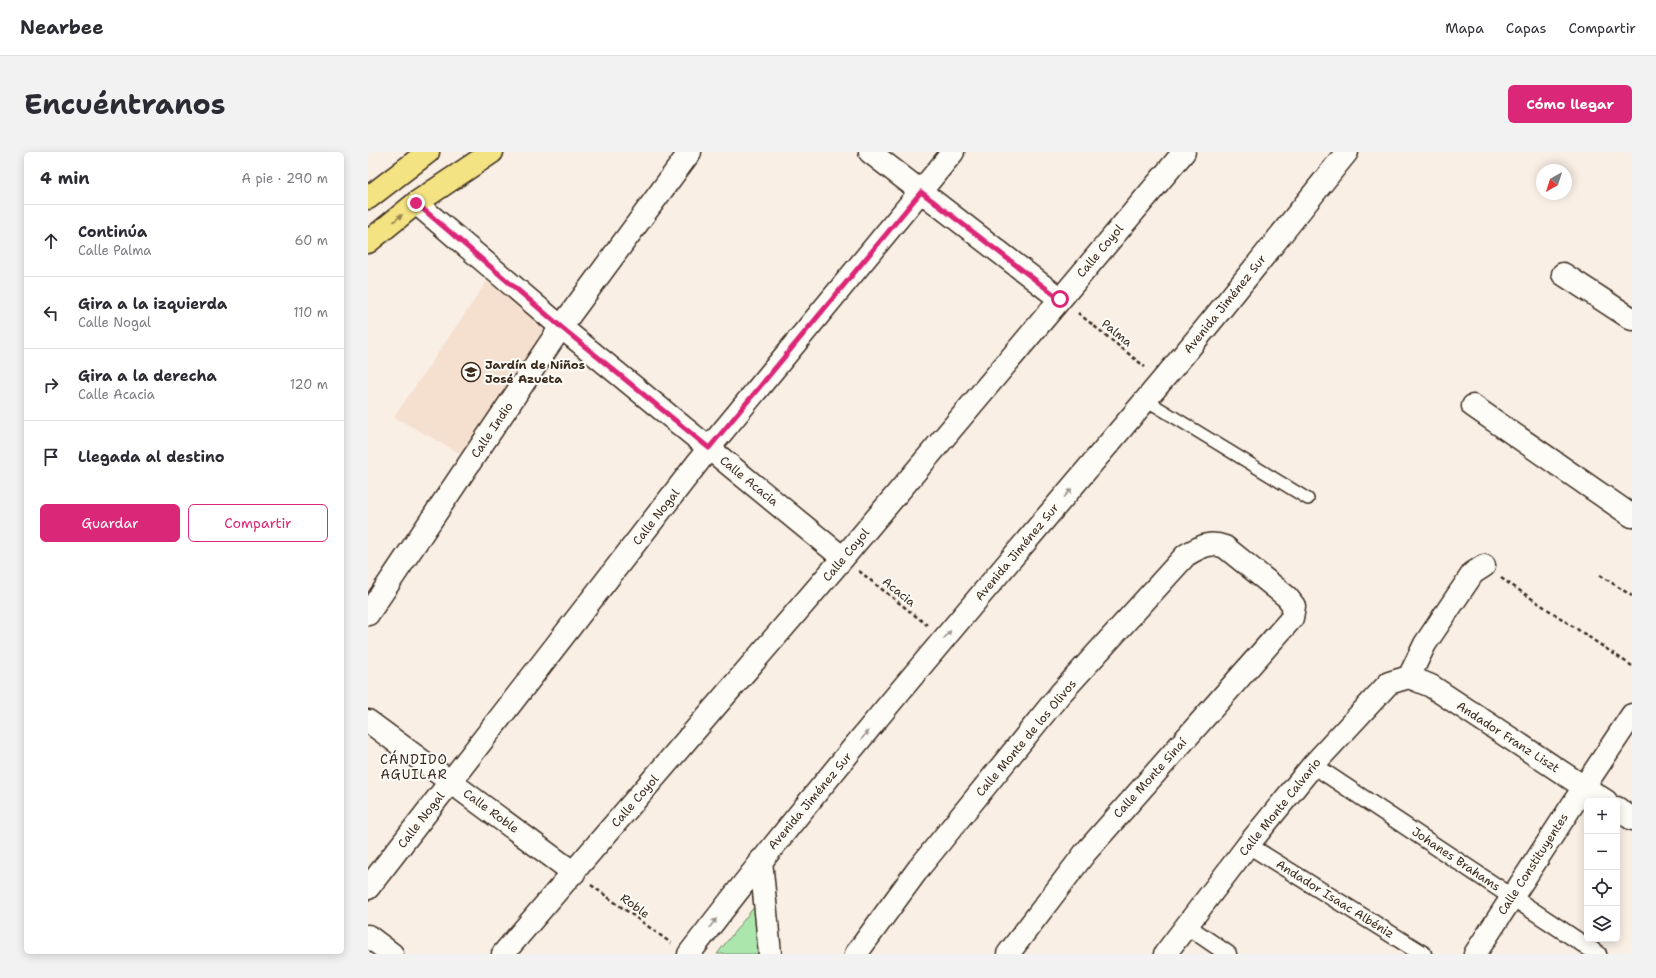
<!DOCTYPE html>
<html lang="es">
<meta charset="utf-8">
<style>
:root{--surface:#fff;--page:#f2f2f3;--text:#2b2b33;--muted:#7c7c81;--line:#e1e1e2;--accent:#db2777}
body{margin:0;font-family:"Shantell Sans",sans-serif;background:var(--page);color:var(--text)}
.controls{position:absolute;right:12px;bottom:12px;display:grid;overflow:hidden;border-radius:6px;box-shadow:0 2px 10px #0003}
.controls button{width:36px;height:36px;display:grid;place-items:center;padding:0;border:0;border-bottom:1px solid var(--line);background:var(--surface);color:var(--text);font:20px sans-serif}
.compass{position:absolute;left:1168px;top:12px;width:36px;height:36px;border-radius:50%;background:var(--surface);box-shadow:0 2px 10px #0003;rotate:219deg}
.stop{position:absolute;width:12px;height:12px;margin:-9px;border:3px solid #db2777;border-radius:50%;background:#fff}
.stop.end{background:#db2777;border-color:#fff;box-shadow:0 1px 4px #0008}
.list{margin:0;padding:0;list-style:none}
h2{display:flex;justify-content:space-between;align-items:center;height:52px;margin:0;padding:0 16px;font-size:17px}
h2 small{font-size:13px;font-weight:400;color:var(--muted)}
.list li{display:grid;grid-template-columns:26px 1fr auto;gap:12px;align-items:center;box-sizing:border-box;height:72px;padding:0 16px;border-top:1px solid var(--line)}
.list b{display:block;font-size:15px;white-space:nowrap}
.list p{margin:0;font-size:13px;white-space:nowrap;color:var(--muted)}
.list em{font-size:13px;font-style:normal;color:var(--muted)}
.actions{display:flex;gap:8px;padding:12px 16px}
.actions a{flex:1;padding:9px 0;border:1px solid var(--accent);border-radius:6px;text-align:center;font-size:14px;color:var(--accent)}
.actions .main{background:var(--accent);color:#fff}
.icon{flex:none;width:22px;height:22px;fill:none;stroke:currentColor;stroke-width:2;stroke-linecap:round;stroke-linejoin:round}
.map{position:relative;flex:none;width:1264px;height:802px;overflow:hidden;border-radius:6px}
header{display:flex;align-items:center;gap:24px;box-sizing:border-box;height:56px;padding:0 20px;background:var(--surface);border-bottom:1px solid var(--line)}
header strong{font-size:19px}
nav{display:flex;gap:22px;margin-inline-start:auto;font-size:14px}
.intro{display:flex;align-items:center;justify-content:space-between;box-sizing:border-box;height:96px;padding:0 24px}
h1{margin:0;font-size:28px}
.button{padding:10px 18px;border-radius:6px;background:var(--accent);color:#fff;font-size:14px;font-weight:700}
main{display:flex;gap:24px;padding:0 24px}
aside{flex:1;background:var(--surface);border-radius:6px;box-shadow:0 2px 10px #0003}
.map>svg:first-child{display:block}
</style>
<header>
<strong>Nearbee</strong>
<nav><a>Mapa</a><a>Capas</a><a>Compartir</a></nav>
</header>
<div class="intro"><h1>Encuéntranos</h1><a class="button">Cómo llegar</a></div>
<main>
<aside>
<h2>4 min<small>A pie · 290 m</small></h2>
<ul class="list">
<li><svg class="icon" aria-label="ahead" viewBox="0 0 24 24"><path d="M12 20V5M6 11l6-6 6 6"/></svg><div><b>Continúa</b><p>Calle Palma</p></div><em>60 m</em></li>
<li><svg class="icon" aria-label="left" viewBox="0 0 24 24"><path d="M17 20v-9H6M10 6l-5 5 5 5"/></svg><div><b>Gira a la izquierda</b><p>Calle Nogal</p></div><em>110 m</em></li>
<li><svg class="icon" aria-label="right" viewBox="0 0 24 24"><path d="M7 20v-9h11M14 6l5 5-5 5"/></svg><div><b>Gira a la derecha</b><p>Calle Acacia</p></div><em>120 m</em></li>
<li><svg class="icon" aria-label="arrive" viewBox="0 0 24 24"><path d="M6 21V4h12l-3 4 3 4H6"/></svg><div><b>Llegada al destino</b></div></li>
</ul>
<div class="actions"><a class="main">Guardar</a><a>Compartir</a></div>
</aside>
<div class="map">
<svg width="1264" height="802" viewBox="0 0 1264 802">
<rect width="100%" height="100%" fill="#f9efe5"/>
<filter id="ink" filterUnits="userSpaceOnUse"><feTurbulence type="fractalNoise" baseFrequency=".025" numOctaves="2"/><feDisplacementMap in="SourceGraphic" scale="8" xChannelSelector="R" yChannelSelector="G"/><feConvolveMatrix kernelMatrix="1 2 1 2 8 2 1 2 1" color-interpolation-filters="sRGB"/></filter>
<g filter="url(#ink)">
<path fill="#f5dfcf" d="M 120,128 L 178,176 L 95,303 L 26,265 Z"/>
<path fill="#abe7ad" stroke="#738866" d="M 390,750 L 397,802 L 349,802 Z"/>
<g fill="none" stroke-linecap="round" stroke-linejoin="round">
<g stroke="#3b2a1e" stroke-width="14">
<path id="service" d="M 778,248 L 940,347"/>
</g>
<g stroke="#3b2a1e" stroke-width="19">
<path id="pedestrian" d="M 945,613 L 1230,802
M 880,693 L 1055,802
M 819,774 L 860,802"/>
</g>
<g stroke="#3b2a1e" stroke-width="25">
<path id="minor" d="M 502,0 L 692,147
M 48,51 L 193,175 L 475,406
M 1195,122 L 1264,167
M 1105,254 L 1264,364
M 0,462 L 193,175 L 322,0
M 1041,525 L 1063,534 L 1216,635 L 1264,563
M 1041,525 L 1057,492 L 1105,421 L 1116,414
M 0,569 L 206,721
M 393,708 L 402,802
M 0,736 L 341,296 L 585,0
M 0,784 L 24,802
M 135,802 L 475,406 L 816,0
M 321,802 C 471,606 633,420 792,231 C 856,156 917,77 979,0
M 488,802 L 551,716 L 692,542 L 818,403 C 833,395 840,389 857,395 L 919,445 L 926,454 L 924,466 L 717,701 L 640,802
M 797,802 L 880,693 L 945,613 L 1021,531 L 1041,525"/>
</g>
<g stroke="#3b2a1e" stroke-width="25">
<path id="tertiary" d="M 1249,656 L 1264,667
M 1107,802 L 1216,635 L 1238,649"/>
</g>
<g stroke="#3b2a1e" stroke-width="25">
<path id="primary" d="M 0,46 L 60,0
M 0,90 L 48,51 L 124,0"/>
</g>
<path stroke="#3b2a1e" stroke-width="2.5" stroke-dasharray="4 3" stroke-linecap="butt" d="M 710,161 L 777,215
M 491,419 L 559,473
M 1232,423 L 1264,444
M 1133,426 L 1264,514
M 223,733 L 303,791"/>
<use href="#service" stroke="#fdfcf7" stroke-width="11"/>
<use href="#pedestrian" stroke="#fdfcf7" stroke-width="16"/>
<use href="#minor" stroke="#fdfcf7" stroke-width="22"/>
<use href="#tertiary" stroke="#fdfcf7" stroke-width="22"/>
<use href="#primary" stroke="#f4e382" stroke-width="22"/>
</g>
<defs><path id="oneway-solid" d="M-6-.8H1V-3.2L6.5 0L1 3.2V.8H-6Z"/></defs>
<use fill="#988650" href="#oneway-solid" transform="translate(30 66) rotate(-39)"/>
<g fill="#9c938a">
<use href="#oneway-solid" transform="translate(700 341) rotate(-50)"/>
<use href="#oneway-solid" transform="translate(579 483) rotate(-50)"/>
<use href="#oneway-solid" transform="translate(497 583) rotate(-50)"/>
<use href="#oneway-solid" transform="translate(345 771) rotate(-52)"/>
</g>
</g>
<g fill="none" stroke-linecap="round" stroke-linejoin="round" filter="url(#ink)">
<path stroke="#db2777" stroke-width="5" d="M 48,51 L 193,175 L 341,296 L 553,40 L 692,147"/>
</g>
<defs>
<g id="school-ring" transform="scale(1)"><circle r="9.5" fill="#fdfcf7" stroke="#3b2a1e" stroke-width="1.5"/><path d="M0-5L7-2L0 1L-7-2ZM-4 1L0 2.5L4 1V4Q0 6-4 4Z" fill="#3b2a1e"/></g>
</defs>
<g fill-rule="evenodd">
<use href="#school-ring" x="103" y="220"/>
</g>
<g text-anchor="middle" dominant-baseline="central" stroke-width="4" stroke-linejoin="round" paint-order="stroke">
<g font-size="12" fill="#3b2a1e" stroke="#fdfcf7">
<text transform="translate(732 99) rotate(-50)">Calle Coyol</text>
<text transform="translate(857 152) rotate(-51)">Avenida Jiménez Sur</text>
<text transform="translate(749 181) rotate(39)">Palma</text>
<text transform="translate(124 278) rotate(-56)">Calle Indio</text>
<text transform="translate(381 329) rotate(39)">Calle Acacia</text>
<text transform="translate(288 365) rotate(-52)">Calle Nogal</text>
<text transform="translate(649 400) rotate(-50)">Avenida Jiménez Sur</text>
<text transform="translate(478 403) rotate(-50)">Calle Coyol</text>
<text transform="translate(531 440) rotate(39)">Acacia</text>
<text transform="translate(1140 585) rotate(33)">Andador Franz Liszt</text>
<text transform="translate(658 586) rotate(-50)">Calle Monte de los Olivos</text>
<text transform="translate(782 626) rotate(-48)">Calle Monte Sinaí</text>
<text transform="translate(267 649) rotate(-49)">Calle Coyol</text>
<text transform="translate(442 649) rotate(-50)">Avenida Jiménez Sur</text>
<text transform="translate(912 655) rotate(-51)">Calle Monte Calvario</text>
<text transform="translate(123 659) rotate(36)">Calle Roble</text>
<text transform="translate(53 668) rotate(-52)">Calle Nogal</text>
<text transform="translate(1088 707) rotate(34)">Johanes Brahams</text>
<text transform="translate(1165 712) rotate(-57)">Calle Constituyentes</text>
<text transform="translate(967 747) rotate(32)">Andador Isaac Albéniz</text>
<text transform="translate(267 754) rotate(36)">Roble</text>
</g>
<g font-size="12" font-weight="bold" fill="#3b2a1e" stroke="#fdfcf7" text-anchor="start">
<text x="117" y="213">Jardín de Niños<tspan x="117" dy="14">José Azueta</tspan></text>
</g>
<g font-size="13" letter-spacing="1" fill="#3b2a1e" stroke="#fdfcf7">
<text x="46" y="607">CÁNDIDO<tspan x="46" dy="15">AGUILAR</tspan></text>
</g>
</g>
</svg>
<div class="controls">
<button>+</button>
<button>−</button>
<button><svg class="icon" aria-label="locate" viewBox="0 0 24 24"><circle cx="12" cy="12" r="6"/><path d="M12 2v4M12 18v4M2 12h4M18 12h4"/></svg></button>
<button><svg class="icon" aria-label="layers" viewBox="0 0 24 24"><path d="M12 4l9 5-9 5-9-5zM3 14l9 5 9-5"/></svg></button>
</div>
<svg class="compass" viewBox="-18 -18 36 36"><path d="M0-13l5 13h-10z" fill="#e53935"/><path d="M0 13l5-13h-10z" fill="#7c7c81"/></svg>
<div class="stop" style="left:692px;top:147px"></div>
<div class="stop end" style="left:48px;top:51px"></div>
</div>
</main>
